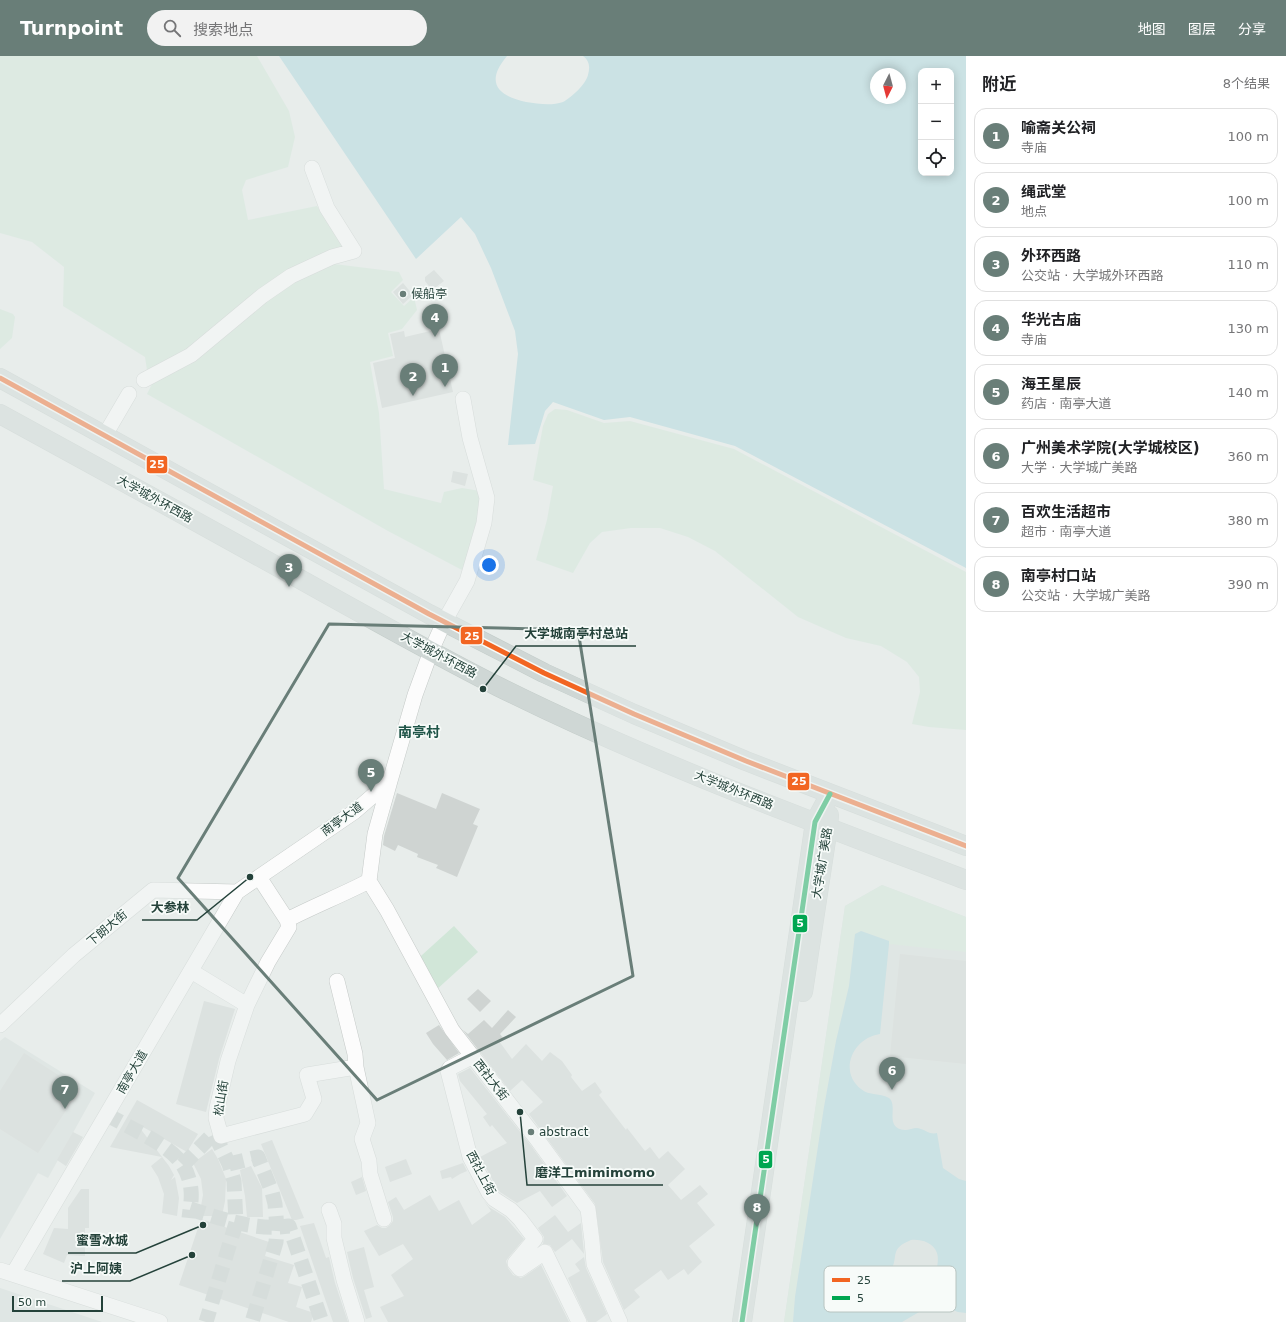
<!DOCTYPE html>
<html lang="zh">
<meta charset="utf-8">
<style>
:root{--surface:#fff;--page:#f2f2f2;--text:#202124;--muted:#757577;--line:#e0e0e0;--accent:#697e78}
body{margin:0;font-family:"DejaVu Sans","Noto Sans SC",sans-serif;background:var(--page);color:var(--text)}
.controls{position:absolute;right:12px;top:12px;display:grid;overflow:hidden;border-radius:8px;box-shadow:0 2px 10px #0003}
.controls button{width:36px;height:36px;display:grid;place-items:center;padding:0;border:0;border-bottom:1px solid var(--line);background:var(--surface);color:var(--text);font:20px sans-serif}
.compass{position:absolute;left:870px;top:12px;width:36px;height:36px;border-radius:50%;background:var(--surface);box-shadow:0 2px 10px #0003;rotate:186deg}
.scale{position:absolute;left:12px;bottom:10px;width:91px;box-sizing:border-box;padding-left:4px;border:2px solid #24423a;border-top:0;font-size:11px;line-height:14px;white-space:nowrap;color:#24423a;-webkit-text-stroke:3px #f7fbf9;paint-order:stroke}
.you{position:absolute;left:489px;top:509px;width:14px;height:14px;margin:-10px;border:3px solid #fff;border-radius:50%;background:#1a73e8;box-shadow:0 0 0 6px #1a73e833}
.badge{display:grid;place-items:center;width:26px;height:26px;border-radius:50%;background:var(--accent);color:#fff;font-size:13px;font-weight:700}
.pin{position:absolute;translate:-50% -33px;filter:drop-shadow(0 1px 2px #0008)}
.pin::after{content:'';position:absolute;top:21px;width:14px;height:12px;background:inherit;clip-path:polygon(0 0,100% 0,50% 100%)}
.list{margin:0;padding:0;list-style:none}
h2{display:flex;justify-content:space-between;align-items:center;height:52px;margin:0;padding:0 16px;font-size:17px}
h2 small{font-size:13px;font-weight:400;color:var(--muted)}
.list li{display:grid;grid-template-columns:26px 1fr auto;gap:12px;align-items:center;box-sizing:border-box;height:56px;margin:0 8px 8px;padding:0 8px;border:1px solid var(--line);border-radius:12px}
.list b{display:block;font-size:15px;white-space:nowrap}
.list p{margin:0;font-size:13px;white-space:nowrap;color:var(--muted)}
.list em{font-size:13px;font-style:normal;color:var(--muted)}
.icon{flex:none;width:22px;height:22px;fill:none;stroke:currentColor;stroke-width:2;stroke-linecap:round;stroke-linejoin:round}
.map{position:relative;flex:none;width:966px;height:1266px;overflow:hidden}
header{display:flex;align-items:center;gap:24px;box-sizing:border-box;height:56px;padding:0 20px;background:var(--accent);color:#fff}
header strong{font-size:19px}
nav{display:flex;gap:22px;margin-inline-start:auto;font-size:14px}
.search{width:280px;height:36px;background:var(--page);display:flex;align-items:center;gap:10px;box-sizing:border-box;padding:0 14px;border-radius:22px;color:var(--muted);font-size:15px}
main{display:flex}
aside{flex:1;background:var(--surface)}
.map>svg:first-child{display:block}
</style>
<header>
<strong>Turnpoint</strong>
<div class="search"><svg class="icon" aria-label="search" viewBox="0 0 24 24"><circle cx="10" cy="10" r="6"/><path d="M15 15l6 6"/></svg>搜索地点</div>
<nav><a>地图</a><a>图层</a><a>分享</a></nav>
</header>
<main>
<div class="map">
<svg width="966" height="1266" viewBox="0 0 966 1266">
<rect width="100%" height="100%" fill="#e8edeb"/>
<path fill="#d6dedb" d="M 882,829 L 966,861 L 966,1266 L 784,1266 L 845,850 Z
M 5,981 L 95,1037 L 48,1122 L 38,1117 L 0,1183 L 0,985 Z
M 0,1232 L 102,1266 L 0,1266 Z"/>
<path fill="#d1e6d8" d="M 0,0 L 257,0 L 289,55 L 295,81 L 288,111 L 246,124 L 242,134 L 248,164 L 317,150 L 343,190 L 189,293 L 147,314 L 145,301 L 63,250 L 64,211 L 32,186 L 0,177 Z
M 334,208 L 399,216 L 403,224 L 391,236 L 404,250 L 414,241 L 417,254 L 402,273 L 388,277 L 393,300 L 370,306 L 379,357 L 384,433 L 441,447 L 444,436 L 462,432 L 480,435 L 483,443 L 473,483 L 462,514 L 388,475 L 147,338 L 152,328 L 292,225 Z
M 0,253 L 13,258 L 15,261 L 12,282 L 0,293 Z
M 555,353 L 567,354 L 604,367 L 630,365 L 734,393 L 966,516 L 966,674 L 929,671 L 912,668 L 920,636 L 919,621 L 907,606 L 881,590 L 846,582 L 798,561 L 715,495 L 688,481 L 660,472 L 631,472 L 602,476 L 590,487 L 573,517 L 536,504 L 547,464 L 553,430 L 533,424 L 543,370 L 548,358 Z
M 882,829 L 966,861 L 966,896 L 889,888 L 889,885 L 861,875 L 855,878 L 849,930 L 836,985 L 824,1051 L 795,1241 L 793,1266 L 784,1266 L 845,850 Z
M 454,870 L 478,896 L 435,935 L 411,909 Z"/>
<path fill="#a9d4db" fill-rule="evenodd" d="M 279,0 L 507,0 C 485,26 497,40 526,46 C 538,48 552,50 563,46 C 571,42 586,28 588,19 C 590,12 590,5 583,0 L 966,0 L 966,512 L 735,390 L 630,361 L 604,364 L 553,346 L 545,355 L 535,388 L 508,389 L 518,298 L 515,275 L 491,212 L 475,178 L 461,161 L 416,203 ZM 921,15 L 951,15 L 951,117 L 921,117 ZM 876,18 L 900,18 L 900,42 L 876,42 Z
M 861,875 L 889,885 L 889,888 L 880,978 C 853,982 838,1015 861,1033 C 869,1040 881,1037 889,1042 C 899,1050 883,1072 905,1074 C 909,1074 913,1072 917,1072 C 925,1073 929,1079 937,1077 L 943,1112 L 959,1123 L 966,1125 L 966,1257 L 958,1256 L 945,1251 L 926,1252 L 902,1266 L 793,1266 L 795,1241 L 824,1051 L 836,985 L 849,930 L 855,878 ZM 911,1184 C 920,1183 933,1186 937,1197 C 939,1203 937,1211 936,1218 C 935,1224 934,1233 930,1239 C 925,1245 913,1248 905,1249 C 895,1251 877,1243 880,1230 C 881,1223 888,1221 891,1215 C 899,1199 889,1193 911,1184 Z"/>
<path fill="#cfd4d2" d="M 434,214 L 444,225 L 432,234 L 425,225 L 425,221 Z
M 403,227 L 413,239 L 403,248 L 393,236 Z
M 439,273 L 453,336 L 382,352 L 373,307 L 395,302 L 390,278 L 404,275 L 405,281 Z
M 453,415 L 468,418 L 465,430 L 451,426 Z
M 397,737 L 436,753 L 442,737 L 480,753 L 473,768 L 478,770 L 457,821 L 436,812 L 438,809 L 417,801 L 418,798 L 398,789 L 395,795 L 383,789 L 384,780 Z
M 900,898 L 966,905 L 966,1008 L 890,1000 Z
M 478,933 L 491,945 L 480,956 L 467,943 Z
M 204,945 L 235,953 L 219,1003 L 206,1056 L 176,1048 Z
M 508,954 L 516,961 L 500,978 L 503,982 L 499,985 L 512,1003 L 526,988 L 542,1005 L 550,996 L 562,1005 L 572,1019 L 571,1021 L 582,1035 L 595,1026 L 602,1036 L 599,1039 L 626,1074 L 627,1072 L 645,1095 L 650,1091 L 659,1103 L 668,1095 L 685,1113 L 668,1129 L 681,1144 L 700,1129 L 708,1138 L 697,1147 L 715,1169 L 689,1190 L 702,1206 L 688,1219 L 684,1213 L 668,1224 L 661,1214 L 634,1234 L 640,1241 L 624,1254 L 603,1206 L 595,1148 L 529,1058 L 543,1046 L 522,1024 L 510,1035 L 463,974 L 468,978 L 484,964 L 492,972 Z
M 439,969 L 459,997 L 447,1004 L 433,988 L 426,977 Z
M 24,997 L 80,1033 L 38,1097 L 0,1073 L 0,1035 Z
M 470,1012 L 532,1091 L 567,1140 L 552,1151 L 540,1135 L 517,1147 L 500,1136 L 497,1132 L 480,1101 L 507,1087 L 492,1069 L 490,1071 L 483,1061 L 487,1058 L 460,1025 L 458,1018 Z
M 137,1044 L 198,1078 L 187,1096 L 136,1067 L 169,1110 L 174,1119 L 171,1124 L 175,1121 L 179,1142 L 177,1160 L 162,1157 L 164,1138 L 158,1121 L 151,1110 L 162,1101 L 110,1091 Z
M 73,1076 L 83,1081 L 66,1110 L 57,1104 Z
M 272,1084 L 304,1162 L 296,1164 L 292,1164 L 261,1088 Z
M 212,1093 L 218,1103 L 226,1123 L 225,1145 L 222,1160 L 202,1160 L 205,1151 L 201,1150 L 203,1139 L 201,1123 L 193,1107 Z
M 406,1103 L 412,1118 L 390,1126 L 385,1111 Z
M 463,1107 L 467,1115 L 460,1118 L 452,1123 L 451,1121 L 442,1123 L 440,1115 Z
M 251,1110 L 262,1132 L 263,1161 L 247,1161 L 245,1140 L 240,1114 Z
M 362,1121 L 366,1135 L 356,1139 L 351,1126 Z
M 81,1133 L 89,1133 L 89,1172 L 85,1172 L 85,1200 L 67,1199 L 64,1207 L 43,1198 L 54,1172 L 68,1173 L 68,1152 Z
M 430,1139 L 439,1155 L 459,1144 L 472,1169 L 491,1155 L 484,1145 L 489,1151 L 505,1161 L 524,1183 L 508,1202 L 506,1205 L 508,1212 L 513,1219 L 521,1222 L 525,1220 L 541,1209 L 569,1266 L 388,1266 L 380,1251 L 404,1240 L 391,1219 L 413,1203 L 403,1188 L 379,1200 L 364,1175 L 377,1169 L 382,1172 L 386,1172 L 390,1169 L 393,1165 L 393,1161 L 388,1146 L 396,1141 L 404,1154 Z
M 555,1159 L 568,1176 L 581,1167 L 584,1198 L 572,1183 L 555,1196 L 550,1189 L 543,1188 L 544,1181 L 538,1172 Z
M 201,1163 L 269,1186 L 265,1200 L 294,1209 L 288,1227 L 302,1231 L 296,1251 L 314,1257 L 311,1266 L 289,1266 L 179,1229 Z
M 314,1167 L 326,1202 L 329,1201 L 335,1227 L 348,1266 L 333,1266 L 300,1170 Z
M 364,1191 L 374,1231 L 364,1234 L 372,1261 L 366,1263 L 353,1222 L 347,1196 Z
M 584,1201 L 586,1212 L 607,1258 L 596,1266 L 588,1266 L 568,1222 L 580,1215 L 575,1208 Z"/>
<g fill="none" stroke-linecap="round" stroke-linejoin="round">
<path stroke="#c1cbc8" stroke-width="15" stroke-dasharray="15 8" stroke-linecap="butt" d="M 107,1059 C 119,1065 131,1072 143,1078 C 167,1092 188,1103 191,1134 C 192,1143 190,1153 189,1162
M 229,1108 L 258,1101 L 272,1136 L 275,1148 L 277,1172 L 276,1186 L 252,1266
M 183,1109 L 214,1077 L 229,1108 L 234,1125 L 236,1167 L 206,1266
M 190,1153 C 222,1163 255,1175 289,1170 L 322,1266"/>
<g stroke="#c5cac8" stroke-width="16">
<path id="minor" d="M 144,324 L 191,299 L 262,240 L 291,220 L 332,201 L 354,195 L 327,152 L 312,112
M 105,379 L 129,338
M 259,821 L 287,864 L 289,871 L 268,906 L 247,949 L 228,1005 L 217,1052 L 216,1062 L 221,1080 L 305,1058 L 314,1043 L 307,1019 L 356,1011
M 369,825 L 387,854 L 452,974 L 539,1086 L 588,1153 L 592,1185 L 594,1208 L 620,1266
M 369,825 L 375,778 L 390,725
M 287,864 C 314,850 342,839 369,825
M 191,915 L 247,949
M 337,925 L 355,998 L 356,1011 L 368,1067 L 362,1083 L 369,1105 L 370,1118 L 384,1163
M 0,969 L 74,899 L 153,834 L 237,836
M 473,1000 L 450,1012 L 448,1015 L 470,1101 L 489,1137 L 494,1143 L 511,1154 L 520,1163 L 535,1183 L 515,1207 L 520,1213 L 545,1196 L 579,1266
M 329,1154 L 334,1168 L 334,1182 L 344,1224 L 357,1266
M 0,1214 L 160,1266
M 13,1218 L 237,836 L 354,756 L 390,725 L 415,639 L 431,595 L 444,566 L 467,525 L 484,467 L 487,442 L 470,382 L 463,343"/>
</g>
<g stroke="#c3ccc9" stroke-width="20">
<path id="major" d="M 0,322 L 429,558 L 544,617 L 634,658 L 746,705 L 966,790
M 0,358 C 99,412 199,467 298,522 C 364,559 430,596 497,630 C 649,706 808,764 966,824
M 803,936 L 828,771 L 829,759
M 742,1266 L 815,766 L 830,738"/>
</g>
<use href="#minor" stroke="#fcfcfc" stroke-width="15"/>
<use href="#major" stroke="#cfd7d5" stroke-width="19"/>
<g stroke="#f7fbf9" stroke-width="8">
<path id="bus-1" d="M 0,322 L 429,558 L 544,617 L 634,658 L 746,705 L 966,790"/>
</g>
<g stroke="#f7fbf9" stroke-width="8">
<path id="bus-2" d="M 742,1266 L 815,766 L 830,738"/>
</g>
<use href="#bus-1" stroke="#f26522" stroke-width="5"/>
<use href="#bus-2" stroke="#00a651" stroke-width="5"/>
</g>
<path d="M0 0H966V1266H0ZM 329,568 L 578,574 L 633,920 L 377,1044 L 178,822 Z" fill="#e8edeb" fill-opacity=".55" fill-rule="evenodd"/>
<path fill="none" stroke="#697e78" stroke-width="3" stroke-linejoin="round" d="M 329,568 L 578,574 L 633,920 L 377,1044 L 178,822 Z"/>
<g fill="#697e78" stroke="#f7fbf9" stroke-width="1.5">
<circle cx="403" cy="238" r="4"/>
<circle cx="531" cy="1076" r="4"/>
</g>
<g text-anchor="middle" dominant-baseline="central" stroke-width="3.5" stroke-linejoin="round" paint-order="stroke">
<g font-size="12" fill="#24423a" stroke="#f7fbf9" text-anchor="start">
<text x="411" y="238">候船亭</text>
<text x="539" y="1076">abstract</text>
</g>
<g font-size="12" fill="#24423a" stroke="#f7fbf9">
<text transform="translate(155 443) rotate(29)">大学城外环西路</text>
<text transform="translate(439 599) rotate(28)">大学城外环西路</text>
<text transform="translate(734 734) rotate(22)">大学城外环西路</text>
<text transform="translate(342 763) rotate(-36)">南亭大道</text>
<text transform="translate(822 807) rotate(-81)">大学城广美路</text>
<text transform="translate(107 872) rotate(-40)">下朗大街</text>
<text transform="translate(132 1016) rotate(-60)">南亭大道</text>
<text transform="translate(491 1024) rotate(52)">西社大街</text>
<text transform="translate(221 1042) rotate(-81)">松山街</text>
<text transform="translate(481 1117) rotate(62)">西社上街</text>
</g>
<g font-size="14" font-weight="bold" fill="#1f5548" stroke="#f7fbf9">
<text x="419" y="676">南亭村</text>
</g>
</g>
<rect x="824" y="1210" width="132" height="46" rx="6" fill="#f7fbf9" stroke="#b8c4c0" stroke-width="1"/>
<rect x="832" y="1222" width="18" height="4" fill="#f26522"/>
<rect x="832" y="1240" width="18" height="4" fill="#00a651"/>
<g font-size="11" fill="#24423a">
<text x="857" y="1228">25</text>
<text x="857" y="1246">5</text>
</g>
<path fill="none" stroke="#24423a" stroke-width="1.5" d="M483 633L516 590H636M250 821L197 864H142M520 1056L527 1129H663M203 1169L136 1197H68M192 1199L130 1225H62"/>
<g fill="#24423a" stroke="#f7fbf9" stroke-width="1.5">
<circle cx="483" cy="633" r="4"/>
<circle cx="250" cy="821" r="4"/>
<circle cx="520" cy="1056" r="4"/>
<circle cx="203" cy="1169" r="4"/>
<circle cx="192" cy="1199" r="4"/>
</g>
<g font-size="13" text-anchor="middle" font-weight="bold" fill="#24423a" stroke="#f7fbf9" stroke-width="3.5" stroke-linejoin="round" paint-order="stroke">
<text x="576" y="582">大学城南亭村总站</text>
<text x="170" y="856">大参林</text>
<text x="595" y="1121">磨洋工mimimomo</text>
<text x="102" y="1189">蜜雪冰城</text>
<text x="96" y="1217">沪上阿姨</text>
</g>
<g stroke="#f7fbf9" stroke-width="1.5">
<rect x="146" y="399" width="22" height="19" rx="4" fill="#f26522"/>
<rect x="460" y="570" width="23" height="19" rx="4" fill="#f26522"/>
<rect x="787" y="716" width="23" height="19" rx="4" fill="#f26522"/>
<rect x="792" y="858" width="16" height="19" rx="4" fill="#00a651"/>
<rect x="758" y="1094" width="15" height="19" rx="4" fill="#00a651"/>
</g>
<g font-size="11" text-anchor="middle" font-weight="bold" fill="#fff">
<text x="157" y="412">25</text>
<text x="472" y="584">25</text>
<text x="799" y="729">25</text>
<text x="800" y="871">5</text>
<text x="766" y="1107">5</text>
</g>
</svg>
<div class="controls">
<button>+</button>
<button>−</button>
<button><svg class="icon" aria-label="locate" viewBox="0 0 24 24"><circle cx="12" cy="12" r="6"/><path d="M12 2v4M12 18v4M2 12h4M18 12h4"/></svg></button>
</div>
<svg class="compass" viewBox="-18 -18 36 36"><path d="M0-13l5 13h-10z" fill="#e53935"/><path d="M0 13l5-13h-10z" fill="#757577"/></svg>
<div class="scale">50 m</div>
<div class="you"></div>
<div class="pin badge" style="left:445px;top:331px">1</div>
<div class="pin badge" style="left:413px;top:340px">2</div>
<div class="pin badge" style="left:289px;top:531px">3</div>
<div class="pin badge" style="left:435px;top:281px">4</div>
<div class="pin badge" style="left:371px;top:736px">5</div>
<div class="pin badge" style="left:892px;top:1034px">6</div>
<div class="pin badge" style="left:65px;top:1053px">7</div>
<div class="pin badge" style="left:757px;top:1171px">8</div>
</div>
<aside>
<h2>附近<small>8个结果</small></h2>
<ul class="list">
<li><span class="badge">1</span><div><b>喻斋关公祠</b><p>寺庙</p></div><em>100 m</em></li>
<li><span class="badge">2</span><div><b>绳武堂</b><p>地点</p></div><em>100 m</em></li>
<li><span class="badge">3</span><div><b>外环西路</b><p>公交站 · 大学城外环西路</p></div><em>110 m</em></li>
<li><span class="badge">4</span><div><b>华光古庙</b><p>寺庙</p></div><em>130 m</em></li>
<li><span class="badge">5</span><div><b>海王星辰</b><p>药店 · 南亭大道</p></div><em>140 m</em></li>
<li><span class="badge">6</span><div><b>广州美术学院(大学城校区)</b><p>大学 · 大学城广美路</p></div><em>360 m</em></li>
<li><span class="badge">7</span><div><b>百欢生活超市</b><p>超市 · 南亭大道</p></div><em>380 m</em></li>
<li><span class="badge">8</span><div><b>南亭村口站</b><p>公交站 · 大学城广美路</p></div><em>390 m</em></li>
</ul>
</aside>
</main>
